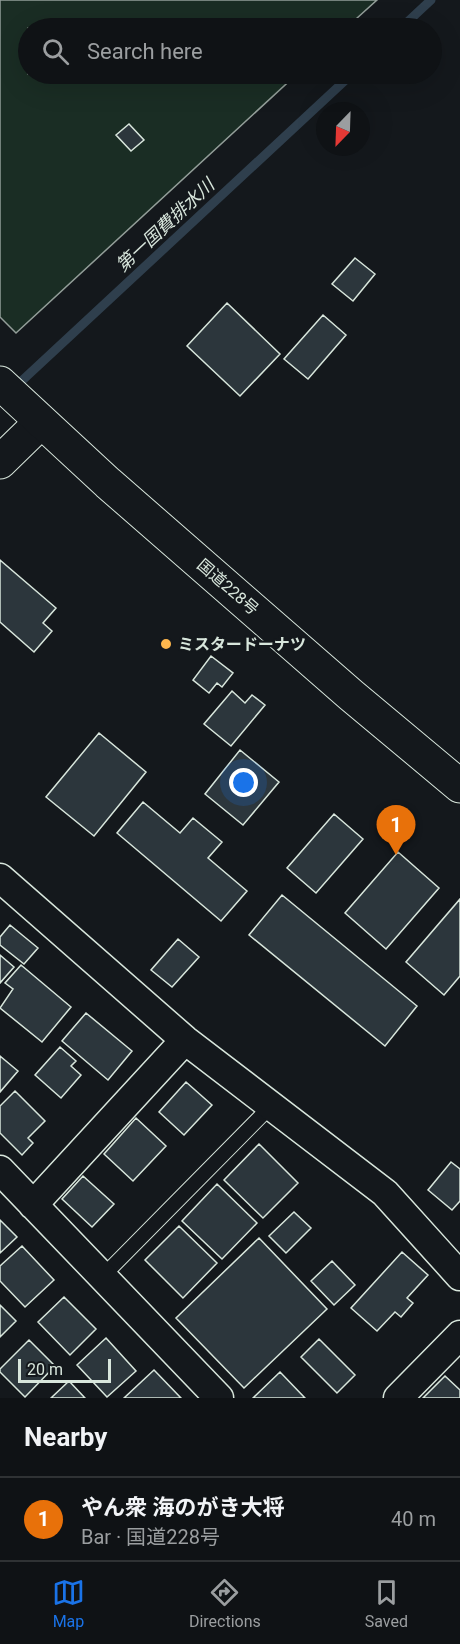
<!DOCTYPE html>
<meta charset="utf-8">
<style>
:root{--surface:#0f1215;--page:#181b1e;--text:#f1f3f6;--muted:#9b9ea0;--line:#2f3234;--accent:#1a73e8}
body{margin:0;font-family:Roboto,"Noto Sans JP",sans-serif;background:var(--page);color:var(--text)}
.compass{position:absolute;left:316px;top:102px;width:54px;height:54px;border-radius:50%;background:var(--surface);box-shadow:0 6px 24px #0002;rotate:203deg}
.scale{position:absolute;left:18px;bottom:15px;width:93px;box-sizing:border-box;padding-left:6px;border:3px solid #d8e6dc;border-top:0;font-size:16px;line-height:21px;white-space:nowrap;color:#d8e6dc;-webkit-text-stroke:4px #14181c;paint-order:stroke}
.you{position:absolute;left:244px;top:783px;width:21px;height:21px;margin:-15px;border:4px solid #fff;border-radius:50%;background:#1a73e8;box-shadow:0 0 0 9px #1a73e833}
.badge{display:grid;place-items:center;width:39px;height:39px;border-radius:50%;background:var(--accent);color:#fff;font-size:20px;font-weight:700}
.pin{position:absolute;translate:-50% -50px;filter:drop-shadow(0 2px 3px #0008)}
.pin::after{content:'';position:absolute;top:32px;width:21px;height:18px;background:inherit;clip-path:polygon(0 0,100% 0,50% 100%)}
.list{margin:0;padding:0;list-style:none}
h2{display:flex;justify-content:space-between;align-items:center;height:78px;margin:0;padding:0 24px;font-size:26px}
h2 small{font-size:20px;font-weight:400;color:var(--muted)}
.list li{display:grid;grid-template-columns:39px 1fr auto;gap:18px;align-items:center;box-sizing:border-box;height:84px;padding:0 24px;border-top:2px solid var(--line)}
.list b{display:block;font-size:22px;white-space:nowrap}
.list p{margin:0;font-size:20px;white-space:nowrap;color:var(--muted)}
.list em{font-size:20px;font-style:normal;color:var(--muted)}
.icon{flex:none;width:33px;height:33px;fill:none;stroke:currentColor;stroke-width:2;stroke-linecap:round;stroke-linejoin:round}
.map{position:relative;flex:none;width:460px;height:1398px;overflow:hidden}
.search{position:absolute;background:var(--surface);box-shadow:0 6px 24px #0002;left:18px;right:18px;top:18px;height:66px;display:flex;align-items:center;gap:15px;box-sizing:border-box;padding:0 21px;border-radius:33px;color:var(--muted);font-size:22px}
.sheet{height:162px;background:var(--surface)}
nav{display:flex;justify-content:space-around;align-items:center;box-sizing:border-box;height:84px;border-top:2px solid var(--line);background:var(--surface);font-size:16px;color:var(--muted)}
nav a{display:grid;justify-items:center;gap:3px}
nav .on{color:var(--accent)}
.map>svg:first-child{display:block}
</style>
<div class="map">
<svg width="460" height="1398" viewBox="0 0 460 1398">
<rect width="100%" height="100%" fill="#14181c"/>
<path fill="#1a2d24" stroke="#939e99" stroke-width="1.5" d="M 0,0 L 377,0 L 346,28 L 28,28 L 28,74 L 297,74 L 16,333 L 0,317 Z"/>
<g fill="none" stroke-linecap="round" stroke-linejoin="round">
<path stroke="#2f3f4d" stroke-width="9" d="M 401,28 L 431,0
M 13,389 L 352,74"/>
</g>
<path fill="#2c363c" stroke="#d8e6dc" stroke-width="1.5" d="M 129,124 L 144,140 L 131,151 L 116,135 Z
M 355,258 L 375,274 L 353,301 L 332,284 Z
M 227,303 L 280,354 L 240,396 L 187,346 Z
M 323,315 L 346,335 L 308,379 L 284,359 Z
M 0,560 L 56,608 L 43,623 L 52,631 L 34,652 L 0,622 Z
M 211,656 L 233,673 L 222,687 L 217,683 L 209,693 L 193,680 Z
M 232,691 L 245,703 L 252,695 L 265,705 L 231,746 L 204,724 Z
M 99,733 L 146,772 L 94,836 L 46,797 Z
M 240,750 L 279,782 L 243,825 L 205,794 Z
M 143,802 L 180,833 L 193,818 L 222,842 L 208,858 L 247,891 L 221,921 L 117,833 Z
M 334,814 L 363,839 L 316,893 L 287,868 Z
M 398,852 L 439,888 L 386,949 L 345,913 Z
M 282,895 L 417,1006 L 385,1046 L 249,935 Z
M 460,899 L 460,976 L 444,995 L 406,962 Z
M 10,925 L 38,948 L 24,964 L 0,945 L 0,937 Z
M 178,939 L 199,957 L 172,987 L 151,970 Z
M 0,955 L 14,967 L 0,983 Z
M 21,965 L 71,1007 L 42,1042 L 0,1008 L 13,989 L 5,983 Z
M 86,1013 L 132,1051 L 108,1080 L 62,1041 Z
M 60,1047 L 76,1061 L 71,1066 L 81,1075 L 61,1098 L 35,1075 Z
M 0,1056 L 18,1071 L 0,1092 Z
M 186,1082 L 212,1105 L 184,1135 L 159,1112 Z
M 15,1091 L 45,1121 L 28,1138 L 33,1143 L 22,1155 L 0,1133 L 0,1106 Z
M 136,1118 L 166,1146 L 133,1181 L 104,1154 Z
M 259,1144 L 298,1183 L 263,1218 L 224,1180 Z
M 451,1162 L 460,1169 L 460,1201 L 452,1210 L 428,1190 Z
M 83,1176 L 114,1204 L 92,1227 L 62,1199 Z
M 217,1184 L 257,1223 L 222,1259 L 182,1221 Z
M 294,1212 L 311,1228 L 286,1253 L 269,1236 Z
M 0,1220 L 17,1237 L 0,1253 Z
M 179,1226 L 217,1263 L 183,1298 L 145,1260 Z
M 259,1238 L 327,1309 L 244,1388 L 176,1318 Z
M 22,1246 L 54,1280 L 25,1307 L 0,1281 L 0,1266 Z
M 402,1252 L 428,1275 L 407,1298 L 413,1303 L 401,1317 L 395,1312 L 377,1331 L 351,1308 Z
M 332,1261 L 355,1285 L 334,1305 L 311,1281 Z
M 64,1297 L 96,1329 L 70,1355 L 38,1322 Z
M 0,1305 L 16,1321 L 0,1337 Z
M 106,1338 L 136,1371 L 107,1397 L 77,1365 Z
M 319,1339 L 355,1375 L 337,1393 L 301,1357 Z
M 29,1340 L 55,1366 L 25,1397 L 0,1372 L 0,1369 Z
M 154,1370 L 181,1398 L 124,1398 Z
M 280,1372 L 305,1398 L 253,1398 Z
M 445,1376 L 460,1390 L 460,1398 L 423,1398 Z
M 69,1381 L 85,1398 L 51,1398 Z"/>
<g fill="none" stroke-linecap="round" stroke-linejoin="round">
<g stroke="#d8e6dc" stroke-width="16">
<path id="service" d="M 102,1277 L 271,1106"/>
</g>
<g stroke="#d8e6dc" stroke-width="31">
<path id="minor" d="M 0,878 L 185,1040 L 385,1193 L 460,1276
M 0,1170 L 219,1398
M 33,1205 L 185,1040
M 398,1398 L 460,1335"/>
</g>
<g stroke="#d8e6dc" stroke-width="35">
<path id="tertiary" d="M 0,462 L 41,422"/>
</g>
<g stroke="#d8e6dc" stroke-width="35">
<path id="trunk" d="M 0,383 L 108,483 L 351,695 L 460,786"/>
</g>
<use href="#service" stroke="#14181c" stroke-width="14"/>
<use href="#minor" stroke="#14181c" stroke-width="28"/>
<use href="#tertiary" stroke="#14181c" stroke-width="33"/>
<use href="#trunk" stroke="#14181c" stroke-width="33"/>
</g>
<circle fill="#ffb74d" stroke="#14181c" stroke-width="2" cx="166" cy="644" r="6"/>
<g text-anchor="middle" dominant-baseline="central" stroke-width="4.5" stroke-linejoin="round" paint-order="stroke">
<g font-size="16" fill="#d8e6dc" stroke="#14181c">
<text transform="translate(228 587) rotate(41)">国道228号</text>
</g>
<g font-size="16" font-weight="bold" fill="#d8e6dc" stroke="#14181c" text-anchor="start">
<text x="178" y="644">ミスタードーナツ</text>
</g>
<g font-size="18" font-style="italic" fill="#d8e6dc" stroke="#14181c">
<text transform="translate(165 225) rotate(-43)">第一国費排水川</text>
</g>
</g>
</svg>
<svg class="compass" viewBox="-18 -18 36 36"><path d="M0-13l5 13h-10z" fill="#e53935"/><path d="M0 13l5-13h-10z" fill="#9b9ea0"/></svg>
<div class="scale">20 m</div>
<div class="you"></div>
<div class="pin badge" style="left:396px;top:855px;background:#e8710a">1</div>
<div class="search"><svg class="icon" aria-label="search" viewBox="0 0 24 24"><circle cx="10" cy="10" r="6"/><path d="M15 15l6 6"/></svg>Search here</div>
</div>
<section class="sheet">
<h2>Nearby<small></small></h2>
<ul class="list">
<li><span class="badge" style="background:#e8710a">1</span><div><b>やん衆 海のがき大将</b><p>Bar · 国道228号</p></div><em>40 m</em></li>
</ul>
</section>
<nav>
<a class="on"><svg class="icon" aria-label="map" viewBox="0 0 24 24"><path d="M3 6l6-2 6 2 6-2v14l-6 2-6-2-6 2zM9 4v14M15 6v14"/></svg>Map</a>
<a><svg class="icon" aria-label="directions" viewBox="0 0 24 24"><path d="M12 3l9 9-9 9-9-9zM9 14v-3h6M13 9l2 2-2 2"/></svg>Directions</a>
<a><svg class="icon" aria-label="saved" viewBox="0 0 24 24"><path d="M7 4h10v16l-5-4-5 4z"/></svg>Saved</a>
</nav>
